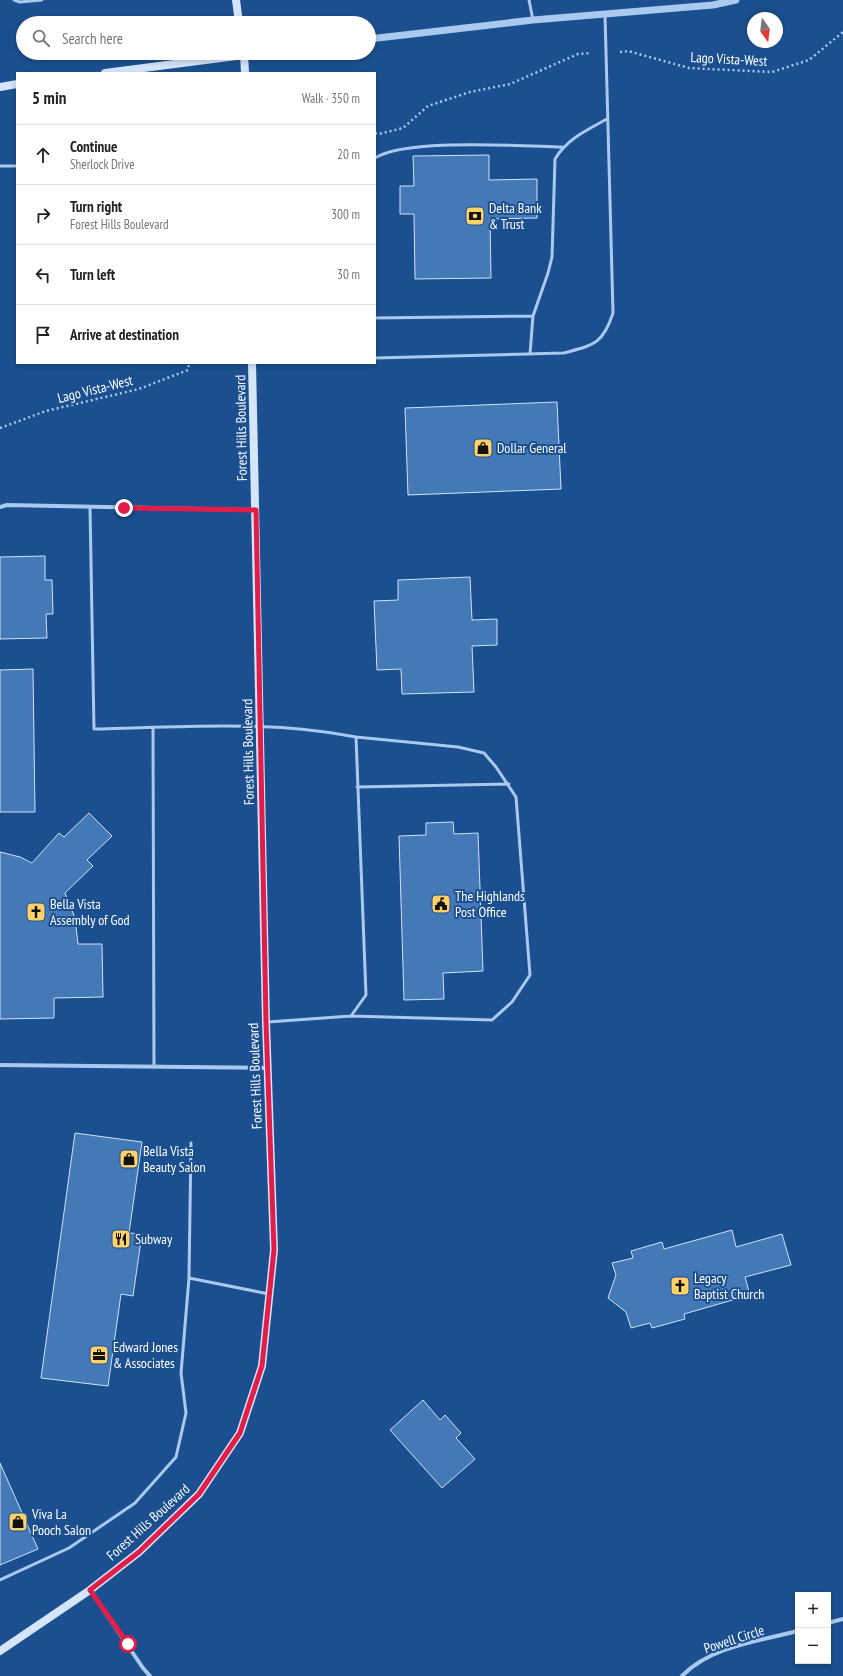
<!DOCTYPE html>
<meta charset="utf-8">
<style>
:root{--surface:#fff;--page:#f2f2f2;--text:#222;--muted:#767676;--line:#e0e0e0}
body{margin:0;font-family:"PT Sans Narrow",sans-serif;background:var(--page);color:var(--text)}
.controls{position:absolute;right:12px;bottom:12px;display:grid;overflow:hidden;border-radius:0px;box-shadow:0 2px 6px #0003}
.controls button{width:36px;height:36px;display:grid;place-items:center;padding:0;border:0;border-bottom:1px solid var(--line);background:var(--surface);color:var(--text);font:20px sans-serif}
.compass{position:absolute;left:747px;top:12px;width:36px;height:36px;border-radius:50%;background:var(--surface);box-shadow:0 2px 6px #0003;rotate:166deg}
.stop{position:absolute;width:12px;height:12px;margin:-9px;border:3px solid #e11d48;border-radius:50%;background:#fff}
.stop.end{background:#e11d48;border-color:#fff;box-shadow:0 1px 4px #0008}
.list{margin:0;padding:0;list-style:none}
h2{display:flex;justify-content:space-between;align-items:center;height:52px;margin:0;padding:0 16px;font-size:17px}
h2 small{font-size:13px;font-weight:400;color:var(--muted)}
.list li{display:grid;grid-template-columns:26px 1fr auto;gap:12px;align-items:center;box-sizing:border-box;height:60px;padding:0 16px;border-top:1px solid var(--line)}
.list b{display:block;font-size:15px;white-space:nowrap}
.list p{margin:0;font-size:13px;white-space:nowrap;color:var(--muted)}
.list em{font-size:13px;font-style:normal;color:var(--muted)}
.icon{flex:none;width:22px;height:22px;fill:none;stroke:currentColor;stroke-width:2;stroke-linecap:round;stroke-linejoin:round}
.map{position:relative;flex:none;width:843px;height:1676px;overflow:hidden}
.search{position:absolute;background:var(--surface);box-shadow:0 2px 6px #0003;left:16px;top:16px;width:360px;height:44px;display:flex;align-items:center;gap:10px;box-sizing:border-box;padding:0 14px;border-radius:22px;color:var(--muted);font-size:15px}
.panel{position:absolute;background:var(--surface);box-shadow:0 2px 6px #0003;left:16px;top:72px;width:360px;height:292px;border-radius:0px}
.map>svg:first-child{display:block}
</style>
<div class="map">
<svg width="843" height="1676" viewBox="0 0 843 1676">
<rect width="100%" height="100%" fill="#1b4f8f"/>
<path fill="#4478b7" stroke="#cfe3fa" d="M 489,155 L 489,180 L 537,179 L 537,218 L 490,219 L 491,278 L 415,279 L 414,214 L 400,214 L 400,186 L 414,186 L 413,156 Z
M 557,402 L 561,489 L 408,495 L 405,408 Z
M 45,556 L 45,580 L 52,580 L 53,614 L 46,614 L 47,638 L 0,639 L 0,557 Z
M 470,577 L 472,620 L 497,619 L 497,645 L 472,646 L 474,692 L 402,694 L 401,669 L 377,670 L 374,601 L 398,600 L 398,580 Z
M 33,669 L 35,812 L 0,812 L 0,670 Z
M 89,813 L 112,836 L 87,860 L 93,866 L 65,893 L 75,918 L 78,944 L 102,944 L 103,997 L 54,998 L 54,1018 L 0,1019 L 0,852 L 20,857 L 32,863 L 59,833 L 64,837 Z
M 453,822 L 454,834 L 478,833 L 483,971 L 443,973 L 444,999 L 404,1000 L 399,836 L 426,835 L 426,823 Z
M 75,1133 L 142,1142 L 129,1233 L 142,1234 L 133,1296 L 121,1294 L 108,1386 L 41,1378 Z
M 732,1230 L 736,1247 L 782,1234 L 791,1265 L 745,1277 L 750,1295 L 684,1314 L 685,1319 L 652,1328 L 650,1323 L 631,1328 L 626,1312 L 608,1298 L 616,1275 L 612,1263 L 633,1258 L 631,1251 L 662,1242 L 664,1249 Z
M 423,1400 L 440,1420 L 445,1415 L 461,1433 L 456,1438 L 475,1459 L 442,1488 L 390,1430 Z
M 0,1463 L 38,1549 L 0,1565 Z"/>
<g fill="none" stroke-linecap="round" stroke-linejoin="round">
<path stroke="#a9c9ee" stroke-width="2.5" stroke-dasharray="2 3" stroke-linecap="butt" d="M 620,52 L 628,51 L 689,68 L 772,72 L 809,60 L 843,32
M 375,133 L 379,134 L 403,128 L 428,106 L 470,92 L 510,84 L 578,54 L 591,53
M 0,428 L 46,411 L 139,389 L 188,370 L 189,363"/>
<path stroke="#a9c9ee" stroke-width="3" d="M 14,0 L 20,2 L 42,0
M 529,0 L 533,20
M 375,158 C 406,138 522,146 562,147
M 0,166 L 17,166
M 375,318 L 533,316
M 530,354 L 533,316 L 548,273 L 552,257 L 555,159 C 567,139 587,130 607,119
M 375,358 L 564,353 C 594,345 603,344 613,313 L 605,15
M 90,507 L 94,729 C 182,727 269,720 356,737 L 366,995 L 351,1016 L 268,1022
M 153,728 L 154,1067
M 357,787 L 509,784
M 351,1016 L 492,1020 L 512,1002 L 530,975 L 516,797 L 496,767 L 484,753 L 458,747 L 356,737
M 191,1143 L 189,1278 L 269,1294
M 0,1580 L 69,1548 L 135,1503 L 176,1457 L 186,1413 L 181,1373 L 189,1278"/>
<path stroke="#a9c9ee" stroke-width="4" d="M 0,507 L 7,505 L 255,510
M 0,1065 L 268,1068
M 90,1590 L 143,1668 L 150,1676
M 828,1623 L 843,1619
M 682,1676 C 711,1646 759,1641 798,1631"/>
<path stroke="#a9c9ee" stroke-width="7" d="M 369,39 L 533,20 L 713,5 L 736,0
M 244,55 L 259,53"/>
<path stroke="#d6e6fa" stroke-width="8" d="M 236,0 L 239,23
M 244,53 L 245,73
M 105,73 L 244,55
M 0,87 L 17,84
M 0,1651 L 90,1590 L 139,1552 L 199,1494 L 240,1433 L 262,1366 L 274,1250 L 266,1022 L 252,363"/>
</g>
<g fill="none" stroke-linecap="round" stroke-linejoin="round">
<path stroke="#e11d48" stroke-width="5" d="M 124,508 L 256,510 L 266,1022 L 274,1250 L 262,1366 L 240,1433 L 199,1494 L 139,1552 L 90,1590 L 128,1644"/>
</g>
<defs>
<g id="bank-square" transform="scale(1)"><rect x="-9" y="-9" width="18" height="18" rx="4" fill="#ffd166" stroke="#1b4f8f"/><path d="M-6-4H6V4H-6ZM0-2.3a2.3 2.3 0 1 0 0 4.6a2.3 2.3 0 1 0 0-4.6Z" fill="#111"/></g>
<g id="shop-square" transform="scale(1)"><rect x="-9" y="-9" width="18" height="18" rx="4" fill="#ffd166" stroke="#1b4f8f"/><path d="M-5-2.5h2.3a2.7 3.5 0 0 1 5.4 0H5L5.5 6h-11ZM-1.5-2.5h3a1.5 2.3 0 0 0-3 0Z" fill="#111"/></g>
<g id="civic-square" transform="scale(1)"><rect x="-9" y="-9" width="18" height="18" rx="4" fill="#ffd166" stroke="#1b4f8f"/><path d="M-.6-6.5H3V-4.5H.6V-3L4-1V1h2V6H-6V1h2V-1L-.6-3ZM-1.2 2.5V6h2.4V2.5Z" fill="#111"/></g>
<g id="church-square" transform="scale(1)"><rect x="-9" y="-9" width="18" height="18" rx="4" fill="#ffd166" stroke="#1b4f8f"/><path d="M-1.2-6h2.4v3.5h3.3v2.4h-3.3V6h-2.4V-.1h-3.3v-2.4h3.3Z" fill="#111"/></g>
<g id="restaurant-square" transform="scale(1)"><rect x="-9" y="-9" width="18" height="18" rx="4" fill="#ffd166" stroke="#1b4f8f"/><path d="M-5-6h1v4h1v-4h1v4h1v-4h1v5L-1.5 .5V6h-2V.5L-5-1ZM5-6V6H3V1.5H1.5Q1.5-4 5-6Z" fill="#111"/></g>
<g id="office-square" transform="scale(1)"><rect x="-9" y="-9" width="18" height="18" rx="4" fill="#ffd166" stroke="#1b4f8f"/><path d="M-6-3h4V-5.5h4V-3h4V5H-6ZM-1-4.5V-3h2v-1.5ZM-6 0V1H6V0Z" fill="#111"/></g>
</defs>
<g fill-rule="evenodd">
<use href="#bank-square" x="475" y="216"/>
<use href="#shop-square" x="483" y="448"/>
<use href="#civic-square" x="441" y="904"/>
<use href="#church-square" x="36" y="912"/>
<use href="#shop-square" x="129" y="1159"/>
<use href="#restaurant-square" x="121" y="1239"/>
<use href="#church-square" x="680" y="1286"/>
<use href="#office-square" x="99" y="1355"/>
<use href="#shop-square" x="18" y="1522"/>
</g>
<g text-anchor="middle" dominant-baseline="central" stroke-width="4" stroke-linejoin="round" paint-order="stroke">
<g font-size="14" fill="#fff" stroke="#1b4f8f">
<text transform="translate(729 59) rotate(3)">Lago Vista-West</text>
<text transform="translate(95 389) rotate(-14)">Lago Vista-West</text>
<text transform="translate(241 428) rotate(-91)">Forest Hills Boulevard</text>
<text transform="translate(248 752) rotate(-91)">Forest Hills Boulevard</text>
<text transform="translate(255 1076) rotate(-92)">Forest Hills Boulevard</text>
<text transform="translate(148 1522) rotate(-42)">Forest Hills Boulevard</text>
<text transform="translate(734 1639) rotate(-18)">Powell Circle</text>
</g>
<g font-size="14" fill="#fff" stroke="#1b4f8f" text-anchor="start">
<text x="489" y="208">Delta Bank<tspan x="489" dy="16">&amp; Trust</tspan></text>
<text x="497" y="448">Dollar General</text>
<text x="455" y="896">The Highlands<tspan x="455" dy="16">Post Office</tspan></text>
<text x="50" y="904">Bella Vista<tspan x="50" dy="16">Assembly of God</tspan></text>
<text x="143" y="1151">Bella Vista<tspan x="143" dy="16">Beauty Salon</tspan></text>
<text x="135" y="1239">Subway</text>
<text x="694" y="1278">Legacy<tspan x="694" dy="16">Baptist Church</tspan></text>
<text x="113" y="1347">Edward Jones<tspan x="113" dy="16">&amp; Associates</tspan></text>
<text x="32" y="1514">Viva La<tspan x="32" dy="16">Pooch Salon</tspan></text>
</g>
</g>
</svg>
<div class="controls">
<button>+</button>
<button>−</button>
</div>
<svg class="compass" viewBox="-18 -18 36 36"><path d="M0-13l5 13h-10z" fill="#e53935"/><path d="M0 13l5-13h-10z" fill="#767676"/></svg>
<div class="stop" style="left:128px;top:1644px"></div>
<div class="stop end" style="left:124px;top:508px"></div>
<div class="search"><svg class="icon" aria-label="search" viewBox="0 0 24 24"><circle cx="10" cy="10" r="6"/><path d="M15 15l6 6"/></svg>Search here</div>
<section class="panel">
<h2>5 min<small>Walk · 350 m</small></h2>
<ul class="list">
<li><svg class="icon" aria-label="ahead" viewBox="0 0 24 24"><path d="M12 20V5M6 11l6-6 6 6"/></svg><div><b>Continue</b><p>Sherlock Drive</p></div><em>20 m</em></li>
<li><svg class="icon" aria-label="right" viewBox="0 0 24 24"><path d="M7 20v-9h11M14 6l5 5-5 5"/></svg><div><b>Turn right</b><p>Forest Hills Boulevard</p></div><em>300 m</em></li>
<li><svg class="icon" aria-label="left" viewBox="0 0 24 24"><path d="M17 20v-9H6M10 6l-5 5 5 5"/></svg><div><b>Turn left</b></div><em>30 m</em></li>
<li><svg class="icon" aria-label="arrive" viewBox="0 0 24 24"><path d="M6 21V4h12l-3 4 3 4H6"/></svg><div><b>Arrive at destination</b></div></li>
</ul>
</section>
</div>
